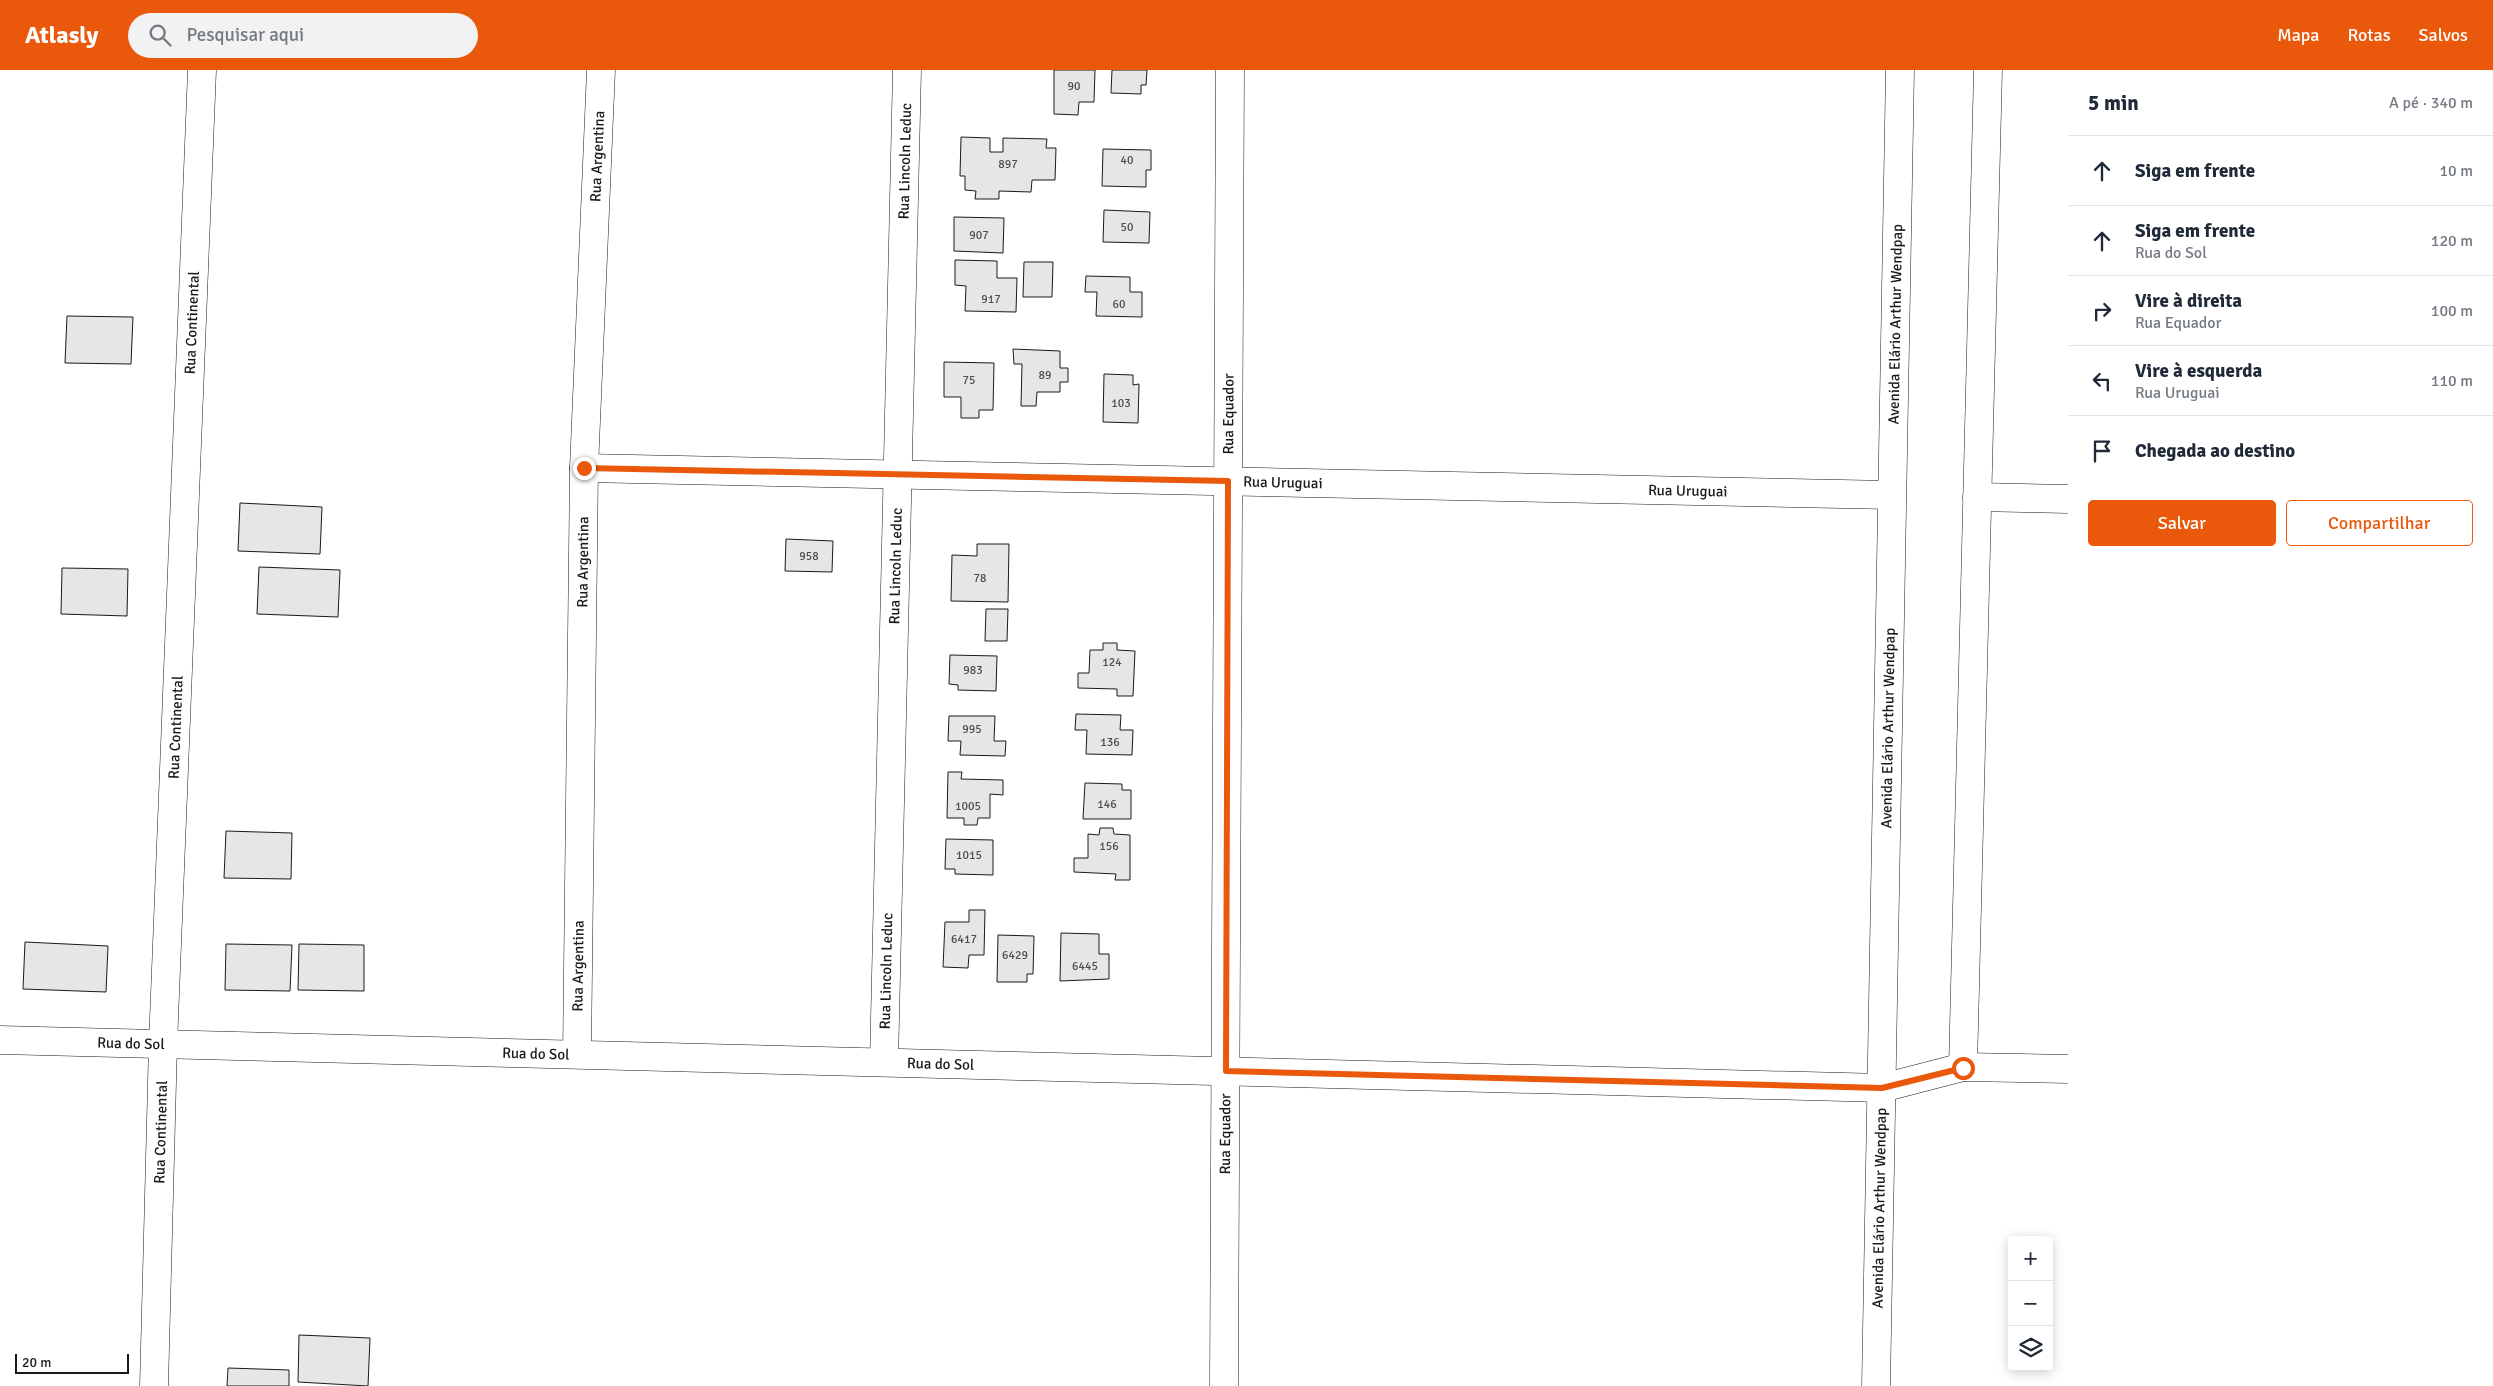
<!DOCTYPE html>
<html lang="pt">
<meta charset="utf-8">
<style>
:root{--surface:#fff;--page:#f2f2f3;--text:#1f2937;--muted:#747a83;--line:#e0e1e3;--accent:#ea580c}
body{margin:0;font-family:Signika,sans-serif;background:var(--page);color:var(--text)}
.controls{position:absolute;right:15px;bottom:15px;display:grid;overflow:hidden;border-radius:5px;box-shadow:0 2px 12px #0003}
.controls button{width:45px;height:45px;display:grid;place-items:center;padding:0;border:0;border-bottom:1px solid var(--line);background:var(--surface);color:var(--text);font:25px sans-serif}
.scale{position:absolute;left:15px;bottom:12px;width:114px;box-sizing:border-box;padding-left:5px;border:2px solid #1a1a1a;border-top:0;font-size:14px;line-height:18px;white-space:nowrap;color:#1a1a1a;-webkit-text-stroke:4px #fff;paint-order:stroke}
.stop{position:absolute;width:15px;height:15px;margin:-11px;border:4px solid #ea580c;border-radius:50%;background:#fff}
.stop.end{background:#ea580c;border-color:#fff;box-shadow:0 1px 5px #0008}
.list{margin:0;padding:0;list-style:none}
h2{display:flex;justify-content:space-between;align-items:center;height:65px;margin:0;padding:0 20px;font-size:21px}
h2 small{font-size:16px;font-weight:400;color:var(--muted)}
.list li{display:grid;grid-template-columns:32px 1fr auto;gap:15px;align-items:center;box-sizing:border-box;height:70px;padding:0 20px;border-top:1px solid var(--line)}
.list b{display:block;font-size:19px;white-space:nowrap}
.list p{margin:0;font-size:16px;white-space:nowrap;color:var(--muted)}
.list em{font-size:16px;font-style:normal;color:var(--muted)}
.actions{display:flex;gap:10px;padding:15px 20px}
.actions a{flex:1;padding:11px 0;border:1px solid var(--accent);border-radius:5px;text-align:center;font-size:18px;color:var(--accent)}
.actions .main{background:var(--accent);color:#fff}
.icon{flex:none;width:28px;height:28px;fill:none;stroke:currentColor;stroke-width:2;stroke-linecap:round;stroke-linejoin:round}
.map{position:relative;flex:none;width:2068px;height:1316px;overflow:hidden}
header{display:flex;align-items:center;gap:30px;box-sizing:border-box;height:70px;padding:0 25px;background:var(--accent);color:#fff}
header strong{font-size:24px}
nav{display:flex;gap:28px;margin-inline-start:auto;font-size:18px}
.search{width:350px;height:45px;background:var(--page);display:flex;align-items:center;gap:12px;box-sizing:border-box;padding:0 18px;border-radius:28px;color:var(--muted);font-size:19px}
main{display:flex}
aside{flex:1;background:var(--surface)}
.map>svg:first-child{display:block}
</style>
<header>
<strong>Atlasly</strong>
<div class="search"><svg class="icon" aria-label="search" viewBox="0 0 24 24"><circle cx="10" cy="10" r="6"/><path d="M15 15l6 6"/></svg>Pesquisar aqui</div>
<nav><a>Mapa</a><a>Rotas</a><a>Salvos</a></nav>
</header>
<main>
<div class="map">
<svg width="2068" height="1316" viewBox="0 0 2068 1316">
<rect width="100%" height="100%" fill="#fff"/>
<path fill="#e6e6e6" stroke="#1a1a1a" d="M 1054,0 L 1095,0 L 1094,32 L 1079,32 L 1078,45 L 1054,44 Z
M 1112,0 L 1147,0 L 1146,15 L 1141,15 L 1141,24 L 1111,23 Z
M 961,67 L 990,68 L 990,82 L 1003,82 L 1003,68 L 1047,69 L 1046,78 L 1056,78 L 1055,110 L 1032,110 L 1031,122 L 999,121 L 999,129 L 975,129 L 976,121 L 965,120 L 965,106 L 960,106 Z
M 1103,79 L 1151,80 L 1151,100 L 1146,100 L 1146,117 L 1102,116 Z
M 1104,140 L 1150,142 L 1149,173 L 1103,172 Z
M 954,147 L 1004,148 L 1003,183 L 954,181 Z
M 955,190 L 997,191 L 997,208 L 1017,208 L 1016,242 L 965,241 L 966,216 L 955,215 Z
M 1024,192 L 1053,192 L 1052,227 L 1023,227 Z
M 1086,206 L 1130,207 L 1130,222 L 1142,222 L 1142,247 L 1096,246 L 1097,222 L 1085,222 Z
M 67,246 L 133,247 L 131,294 L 65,293 Z
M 1013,279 L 1060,281 L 1060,298 L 1068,298 L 1068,312 L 1060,312 L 1060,322 L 1037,322 L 1036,336 L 1021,336 L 1022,294 L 1014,294 Z
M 944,292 L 994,293 L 993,340 L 979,340 L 979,348 L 961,348 L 961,327 L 944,327 Z
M 1104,304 L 1133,305 L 1133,315 L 1139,314 L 1138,353 L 1103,352 Z
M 240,433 L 322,437 L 320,484 L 238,481 Z
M 786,469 L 833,471 L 832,502 L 785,501 Z
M 977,474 L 1009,474 L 1008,532 L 951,531 L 952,485 L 977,486 Z
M 259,497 L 340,500 L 338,547 L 257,544 Z
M 62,498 L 128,499 L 127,546 L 61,544 Z
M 986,539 L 1008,539 L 1007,571 L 985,571 Z
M 1103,573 L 1117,573 L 1117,580 L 1135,581 L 1133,626 L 1117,626 L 1117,619 L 1078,618 L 1078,603 L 1089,603 L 1090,580 L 1103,580 Z
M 950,585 L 997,586 L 996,621 L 958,620 L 958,615 L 949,614 Z
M 1076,644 L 1121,645 L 1120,660 L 1133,660 L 1132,685 L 1086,684 L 1087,660 L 1075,660 Z
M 949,646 L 995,646 L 994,671 L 1006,671 L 1005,686 L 960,685 L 961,671 L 948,671 Z
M 948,702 L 962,702 L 961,709 L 1003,710 L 1003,725 L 990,724 L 990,748 L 978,748 L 977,755 L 964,755 L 964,748 L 947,748 Z
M 1085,713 L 1122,714 L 1122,720 L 1131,720 L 1131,749 L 1083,749 Z
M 1100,758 L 1113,758 L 1114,764 L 1130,765 L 1130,810 L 1115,810 L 1116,804 L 1074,802 L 1074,788 L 1088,788 L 1088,764 L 1099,765 Z
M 226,761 L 292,763 L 291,809 L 224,808 Z
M 946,769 L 993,770 L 993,805 L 955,804 L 955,799 L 945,799 Z
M 969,840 L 985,840 L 984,885 L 969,885 L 968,898 L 943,897 L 945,852 L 969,852 Z
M 1061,863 L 1099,864 L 1099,884 L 1109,884 L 1109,909 L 1060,911 Z
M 998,865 L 1034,866 L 1033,904 L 1027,904 L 1027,912 L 997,912 Z
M 25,872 L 108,876 L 106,922 L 23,919 Z
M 226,874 L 292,875 L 290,921 L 225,920 Z
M 299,874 L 364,875 L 364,921 L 298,920 Z
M 299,1265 L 370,1268 L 368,1316 L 298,1312 Z
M 228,1298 L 289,1300 L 289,1316 L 227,1316 Z"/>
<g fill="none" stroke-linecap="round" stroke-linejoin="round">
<g stroke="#1a1a1a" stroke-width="29">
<g id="minor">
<path id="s1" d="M 584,398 L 1891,425"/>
<path d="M 1977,427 L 2068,429"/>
<path id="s2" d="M 0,970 L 1882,1018 L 1963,997 L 2068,999"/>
<path id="s3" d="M 577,984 L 584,398 L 601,0"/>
<path id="s4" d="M 884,992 L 907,0"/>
<path d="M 1963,997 L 1988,0"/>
<path id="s5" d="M 154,1316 L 163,974 L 202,0"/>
<path id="s6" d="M 1224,1316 L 1230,0"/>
<path id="s7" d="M 1876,1316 L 1900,0"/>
</g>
</g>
<use href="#minor" stroke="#fff" stroke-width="28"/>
</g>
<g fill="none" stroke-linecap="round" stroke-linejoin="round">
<path stroke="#ea580c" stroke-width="6" d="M 584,398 L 1228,411 L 1226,1001 L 1882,1018 L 1963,998"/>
</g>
<g text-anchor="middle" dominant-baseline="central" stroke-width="4" stroke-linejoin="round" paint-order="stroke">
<g font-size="12" fill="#4d4d4d">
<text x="1074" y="16">90</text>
<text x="1127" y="90">40</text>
<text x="1008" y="94">897</text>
<text x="1127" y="157">50</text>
<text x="979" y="165">907</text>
<text x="991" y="229">917</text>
<text x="1119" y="234">60</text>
<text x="1045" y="305">89</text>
<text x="969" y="310">75</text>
<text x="1121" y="333">103</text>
<text x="809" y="486">958</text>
<text x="980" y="508">78</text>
<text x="1112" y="592">124</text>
<text x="973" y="600">983</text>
<text x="972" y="659">995</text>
<text x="1110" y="672">136</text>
<text x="1107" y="734">146</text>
<text x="968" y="736">1005</text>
<text x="1109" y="776">156</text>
<text x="969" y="785">1015</text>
<text x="964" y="869">6417</text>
<text x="1015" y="885">6429</text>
<text x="1085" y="896">6445</text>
</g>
<g font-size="15" fill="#1a1a1a" stroke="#fff">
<text stroke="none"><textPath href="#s3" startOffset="898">Rua Argentina</textPath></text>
<text stroke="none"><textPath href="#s4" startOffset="901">Rua Lincoln Leduc</textPath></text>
<text stroke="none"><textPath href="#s5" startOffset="1064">Rua Continental</textPath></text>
<text stroke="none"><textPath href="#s7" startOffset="1062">Avenida Elário Arthur Wendpap</textPath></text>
<text stroke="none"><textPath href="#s6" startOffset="972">Rua Equador</textPath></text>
<text stroke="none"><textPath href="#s1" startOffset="699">Rua Uruguai</textPath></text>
<text stroke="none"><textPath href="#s1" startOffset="1104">Rua Uruguai</textPath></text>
<text stroke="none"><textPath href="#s3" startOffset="492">Rua Argentina</textPath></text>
<text stroke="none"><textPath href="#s4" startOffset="496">Rua Lincoln Leduc</textPath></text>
<text stroke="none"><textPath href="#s5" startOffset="659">Rua Continental</textPath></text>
<text stroke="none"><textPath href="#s7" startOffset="658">Avenida Elário Arthur Wendpap</textPath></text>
<text stroke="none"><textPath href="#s3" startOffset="88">Rua Argentina</textPath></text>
<text stroke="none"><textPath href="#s4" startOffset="91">Rua Lincoln Leduc</textPath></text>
<text stroke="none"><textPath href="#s2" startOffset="131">Rua do Sol</textPath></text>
<text stroke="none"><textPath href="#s2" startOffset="536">Rua do Sol</textPath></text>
<text stroke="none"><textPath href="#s2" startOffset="941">Rua do Sol</textPath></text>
<text stroke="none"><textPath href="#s5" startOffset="254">Rua Continental</textPath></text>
<text stroke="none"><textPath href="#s6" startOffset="252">Rua Equador</textPath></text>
<text stroke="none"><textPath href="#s7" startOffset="178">Avenida Elário Arthur Wendpap</textPath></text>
</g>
</g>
</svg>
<div class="controls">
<button>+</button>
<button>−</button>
<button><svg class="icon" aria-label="layers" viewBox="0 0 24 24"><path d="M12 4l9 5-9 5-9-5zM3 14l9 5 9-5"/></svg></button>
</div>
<div class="scale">20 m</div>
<div class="stop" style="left:1963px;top:998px"></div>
<div class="stop end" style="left:584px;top:398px"></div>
</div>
<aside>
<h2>5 min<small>A pé · 340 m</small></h2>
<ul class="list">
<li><svg class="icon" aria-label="ahead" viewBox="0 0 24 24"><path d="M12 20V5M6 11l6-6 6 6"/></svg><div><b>Siga em frente</b></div><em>10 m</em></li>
<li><svg class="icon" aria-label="ahead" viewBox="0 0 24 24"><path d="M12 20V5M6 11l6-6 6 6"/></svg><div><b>Siga em frente</b><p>Rua do Sol</p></div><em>120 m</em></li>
<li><svg class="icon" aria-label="right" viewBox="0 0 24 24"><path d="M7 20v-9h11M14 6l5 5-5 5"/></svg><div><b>Vire à direita</b><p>Rua Equador</p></div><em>100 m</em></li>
<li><svg class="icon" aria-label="left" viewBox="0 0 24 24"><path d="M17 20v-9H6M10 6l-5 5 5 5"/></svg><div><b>Vire à esquerda</b><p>Rua Uruguai</p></div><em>110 m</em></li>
<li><svg class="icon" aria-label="arrive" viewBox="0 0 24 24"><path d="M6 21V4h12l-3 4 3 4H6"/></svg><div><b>Chegada ao destino</b></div></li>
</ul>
<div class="actions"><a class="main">Salvar</a><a>Compartilhar</a></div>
</aside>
</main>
